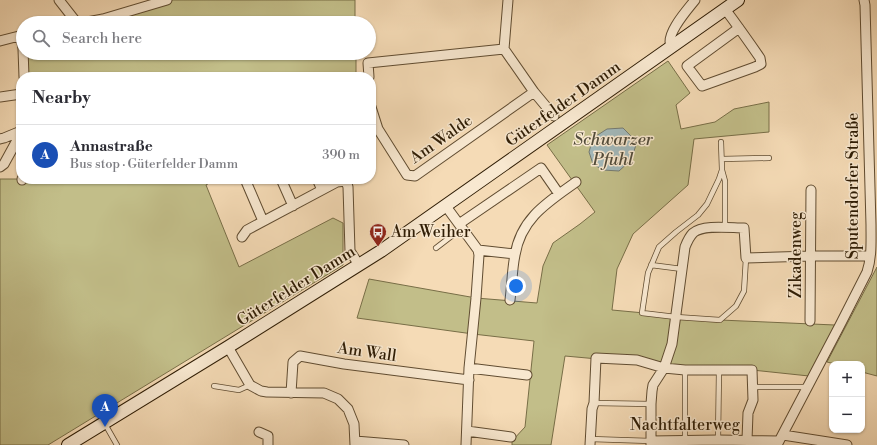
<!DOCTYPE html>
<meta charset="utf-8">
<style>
:root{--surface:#fff;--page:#f7f7f7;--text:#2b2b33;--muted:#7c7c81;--line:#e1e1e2;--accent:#d93025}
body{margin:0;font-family:"Libre Bodoni",serif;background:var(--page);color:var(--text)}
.controls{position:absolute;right:12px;bottom:12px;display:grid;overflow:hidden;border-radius:8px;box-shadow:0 1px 3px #0004}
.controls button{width:36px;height:36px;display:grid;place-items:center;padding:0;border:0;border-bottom:1px solid var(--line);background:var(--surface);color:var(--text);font:20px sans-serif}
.you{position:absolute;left:516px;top:286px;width:14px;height:14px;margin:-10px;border:3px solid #fff;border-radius:50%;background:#1a73e8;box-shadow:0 0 0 6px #1a73e833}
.badge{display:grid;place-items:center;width:26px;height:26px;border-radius:50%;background:var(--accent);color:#fff;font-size:13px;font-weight:700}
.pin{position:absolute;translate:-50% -33px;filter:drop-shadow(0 1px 2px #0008)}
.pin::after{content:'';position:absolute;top:21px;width:14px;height:12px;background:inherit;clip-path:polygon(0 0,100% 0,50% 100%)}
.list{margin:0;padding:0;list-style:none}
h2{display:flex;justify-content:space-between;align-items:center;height:52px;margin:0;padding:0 16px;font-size:17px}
h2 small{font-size:13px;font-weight:400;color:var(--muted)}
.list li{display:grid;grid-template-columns:26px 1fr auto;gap:12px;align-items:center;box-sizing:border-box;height:60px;padding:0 16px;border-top:1px solid var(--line)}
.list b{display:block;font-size:15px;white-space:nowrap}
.list p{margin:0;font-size:13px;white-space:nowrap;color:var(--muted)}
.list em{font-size:13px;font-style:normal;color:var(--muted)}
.icon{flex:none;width:22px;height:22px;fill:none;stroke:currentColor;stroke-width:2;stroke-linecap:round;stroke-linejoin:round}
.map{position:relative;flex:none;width:877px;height:445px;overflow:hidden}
.search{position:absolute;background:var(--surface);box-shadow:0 1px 3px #0004;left:16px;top:16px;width:360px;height:44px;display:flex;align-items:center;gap:10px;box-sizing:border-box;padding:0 14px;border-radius:22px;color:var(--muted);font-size:15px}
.panel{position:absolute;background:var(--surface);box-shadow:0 1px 3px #0004;left:16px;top:72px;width:360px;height:112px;border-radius:16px}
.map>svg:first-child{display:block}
</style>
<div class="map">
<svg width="877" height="445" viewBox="0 0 877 445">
<rect width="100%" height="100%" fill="#f5dbb6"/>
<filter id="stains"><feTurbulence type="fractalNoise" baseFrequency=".005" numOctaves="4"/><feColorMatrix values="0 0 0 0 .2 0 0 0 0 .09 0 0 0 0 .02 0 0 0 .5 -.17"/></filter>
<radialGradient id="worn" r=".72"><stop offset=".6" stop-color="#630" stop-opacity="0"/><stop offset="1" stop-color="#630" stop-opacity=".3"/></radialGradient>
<path fill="#c2be89" stroke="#786e47" d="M 167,0 L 355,0 L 355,23 L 92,23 Z
M 26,53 L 356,53 L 356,77 L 26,77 Z
M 668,61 L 690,93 L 676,105 L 681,129 L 715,122 L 734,109 L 769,102 L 769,132 L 694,139 L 688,185 L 633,234 L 617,269 L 612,310 L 720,320 L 835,325 L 809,376 L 752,370 L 719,370 L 565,356 L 551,445 L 512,445 L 512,441 L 525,427 L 534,341 L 473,334 L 357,318 L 369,279 L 476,298 L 537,303 L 543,266 L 553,243 L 580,224 L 595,212 L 547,145 Z
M 0,179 L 216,179 L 206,185 L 239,267 L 333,218 L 343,223 L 343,265 L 48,445 L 0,445 Z
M 877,267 L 877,376 L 862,372 L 862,364 L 835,364 L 827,362 Z"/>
<path fill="#a2b8ba" stroke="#747a72" d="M 623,128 L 637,142 L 631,160 L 619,171 L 603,170 L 593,164 L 589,152 L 593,138 L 607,129 Z"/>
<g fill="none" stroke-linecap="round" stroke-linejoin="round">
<g stroke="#604c31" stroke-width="6">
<path id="lane" d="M 721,142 L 722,170 L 719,179 L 707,204 L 698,215 L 676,232 L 659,247 L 648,273 L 642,313 L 676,317 L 720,320 L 736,306 L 744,291 L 746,258
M 722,159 L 769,158
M 722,170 L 725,181 L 725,228
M 436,248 L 462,228
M 651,265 L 682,269
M 685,370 L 685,440
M 214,386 L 239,390 L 250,385
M 753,387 L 807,387
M 594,403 L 651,404
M 105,424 L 117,445
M 590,439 L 651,441
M 718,440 L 719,370"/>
</g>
<g stroke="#604c31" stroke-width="11">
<path id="street" d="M 59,0 L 77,23
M 725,9 C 737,25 749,42 760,58 L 761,64 L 755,67 L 702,86 L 687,66 L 739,28
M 82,23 L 103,19 L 167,0
M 21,36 L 23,49 L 24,77
M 0,41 L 23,35
M 671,46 C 665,34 688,9 695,0
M 369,77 L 368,63 L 504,49
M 534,92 L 554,116
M 0,97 L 21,94
M 371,107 L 378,129 L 407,175 L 415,176 L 534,92 L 504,49 L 508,0
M 0,139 L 4,138 L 21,131
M 0,167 L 4,164 L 21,133
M 245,179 L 263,221
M 281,179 L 293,206
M 317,179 L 322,190
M 22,180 L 22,179
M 445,205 L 478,250 L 479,255 L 476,298 L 469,368 L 466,445
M 459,224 L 541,168 L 559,194
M 242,237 L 247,230 L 337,182 L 346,181 L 348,187 L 350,251 L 359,265
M 478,250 L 515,254
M 510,300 C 512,285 512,269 515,255 C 521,218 548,202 576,182
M 810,321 L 811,190
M 228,347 L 250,385 L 261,391 L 267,392 L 324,393 L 338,399 L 348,409 L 354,424 L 355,445
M 469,368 L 527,375
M 291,393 L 293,362 L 300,356 L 344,364 L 469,380
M 467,431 L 511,437
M 259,432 L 268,436 L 268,445
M 783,435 L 847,445
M 355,441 L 404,445
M 651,441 L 718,440 L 779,441
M 590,445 L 592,409 L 594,403 L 596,358 L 637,360 L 664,368 L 685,370 L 752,370 L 753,400 L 748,413 L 747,440
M 651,445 L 651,404 L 652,391 L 653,385 L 664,368 L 672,344 L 685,247 C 687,242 689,237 693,233 C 703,224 731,228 744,228 L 746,258 L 811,256 L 870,256
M 777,445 L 840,325 L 867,272 C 872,257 871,241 871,225 L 865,5 L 864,0"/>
</g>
<g stroke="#2f1d05" stroke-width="14">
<path id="secondary" d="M 68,445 L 228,347 L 381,251 L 738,0"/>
</g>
<use href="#lane" stroke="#f8e8d0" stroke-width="4.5"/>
<use href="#street" stroke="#f8e8d0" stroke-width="9"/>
<use href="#secondary" stroke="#f8e8d0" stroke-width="12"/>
</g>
<defs>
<g id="bus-pin" transform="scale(0.9)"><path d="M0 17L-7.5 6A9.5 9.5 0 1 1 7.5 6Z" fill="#8f2418" stroke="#f8e8d0"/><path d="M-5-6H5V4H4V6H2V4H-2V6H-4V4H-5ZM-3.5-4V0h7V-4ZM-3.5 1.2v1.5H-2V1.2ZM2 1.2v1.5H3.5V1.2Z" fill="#fff"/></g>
</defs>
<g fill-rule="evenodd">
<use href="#bus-pin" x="378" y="232"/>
</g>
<g text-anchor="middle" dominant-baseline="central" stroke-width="3" stroke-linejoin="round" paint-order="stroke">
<g font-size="16" fill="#2f1d05" stroke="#f8e8d0">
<text transform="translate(563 104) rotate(-35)">Güterfelder Damm</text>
<text transform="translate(441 139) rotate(-35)">Am Walde</text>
<text transform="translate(853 186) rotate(-90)">Sputendorfer Straße</text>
<text transform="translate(796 255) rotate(-90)">Zikadenweg</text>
<text transform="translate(296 286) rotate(-32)">Güterfelder Damm</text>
<text transform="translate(367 352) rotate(8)">Am Wall</text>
<text x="685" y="425">Nachtfalterweg</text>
</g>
<g font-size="16" fill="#2f1d05" stroke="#f8e8d0" text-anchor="start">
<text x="391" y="232">Am Weiher</text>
</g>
<g font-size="17" font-style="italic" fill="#524c3b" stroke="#f8e8d0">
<text x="613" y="140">Schwarzer<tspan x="613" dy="20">Pfuhl</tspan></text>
</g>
</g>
<rect width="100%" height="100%" filter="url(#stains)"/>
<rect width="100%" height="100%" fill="url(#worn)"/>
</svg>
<div class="controls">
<button>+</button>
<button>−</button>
</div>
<div class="you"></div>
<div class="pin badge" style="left:105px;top:427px;background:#1a4fb4">A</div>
<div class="search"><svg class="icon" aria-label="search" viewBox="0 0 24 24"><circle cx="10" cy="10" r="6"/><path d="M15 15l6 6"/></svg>Search here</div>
<section class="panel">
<h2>Nearby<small></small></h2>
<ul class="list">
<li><span class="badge" style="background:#1a4fb4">A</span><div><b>Annastraße</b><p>Bus stop · Güterfelder Damm</p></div><em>390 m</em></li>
</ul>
</section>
</div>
